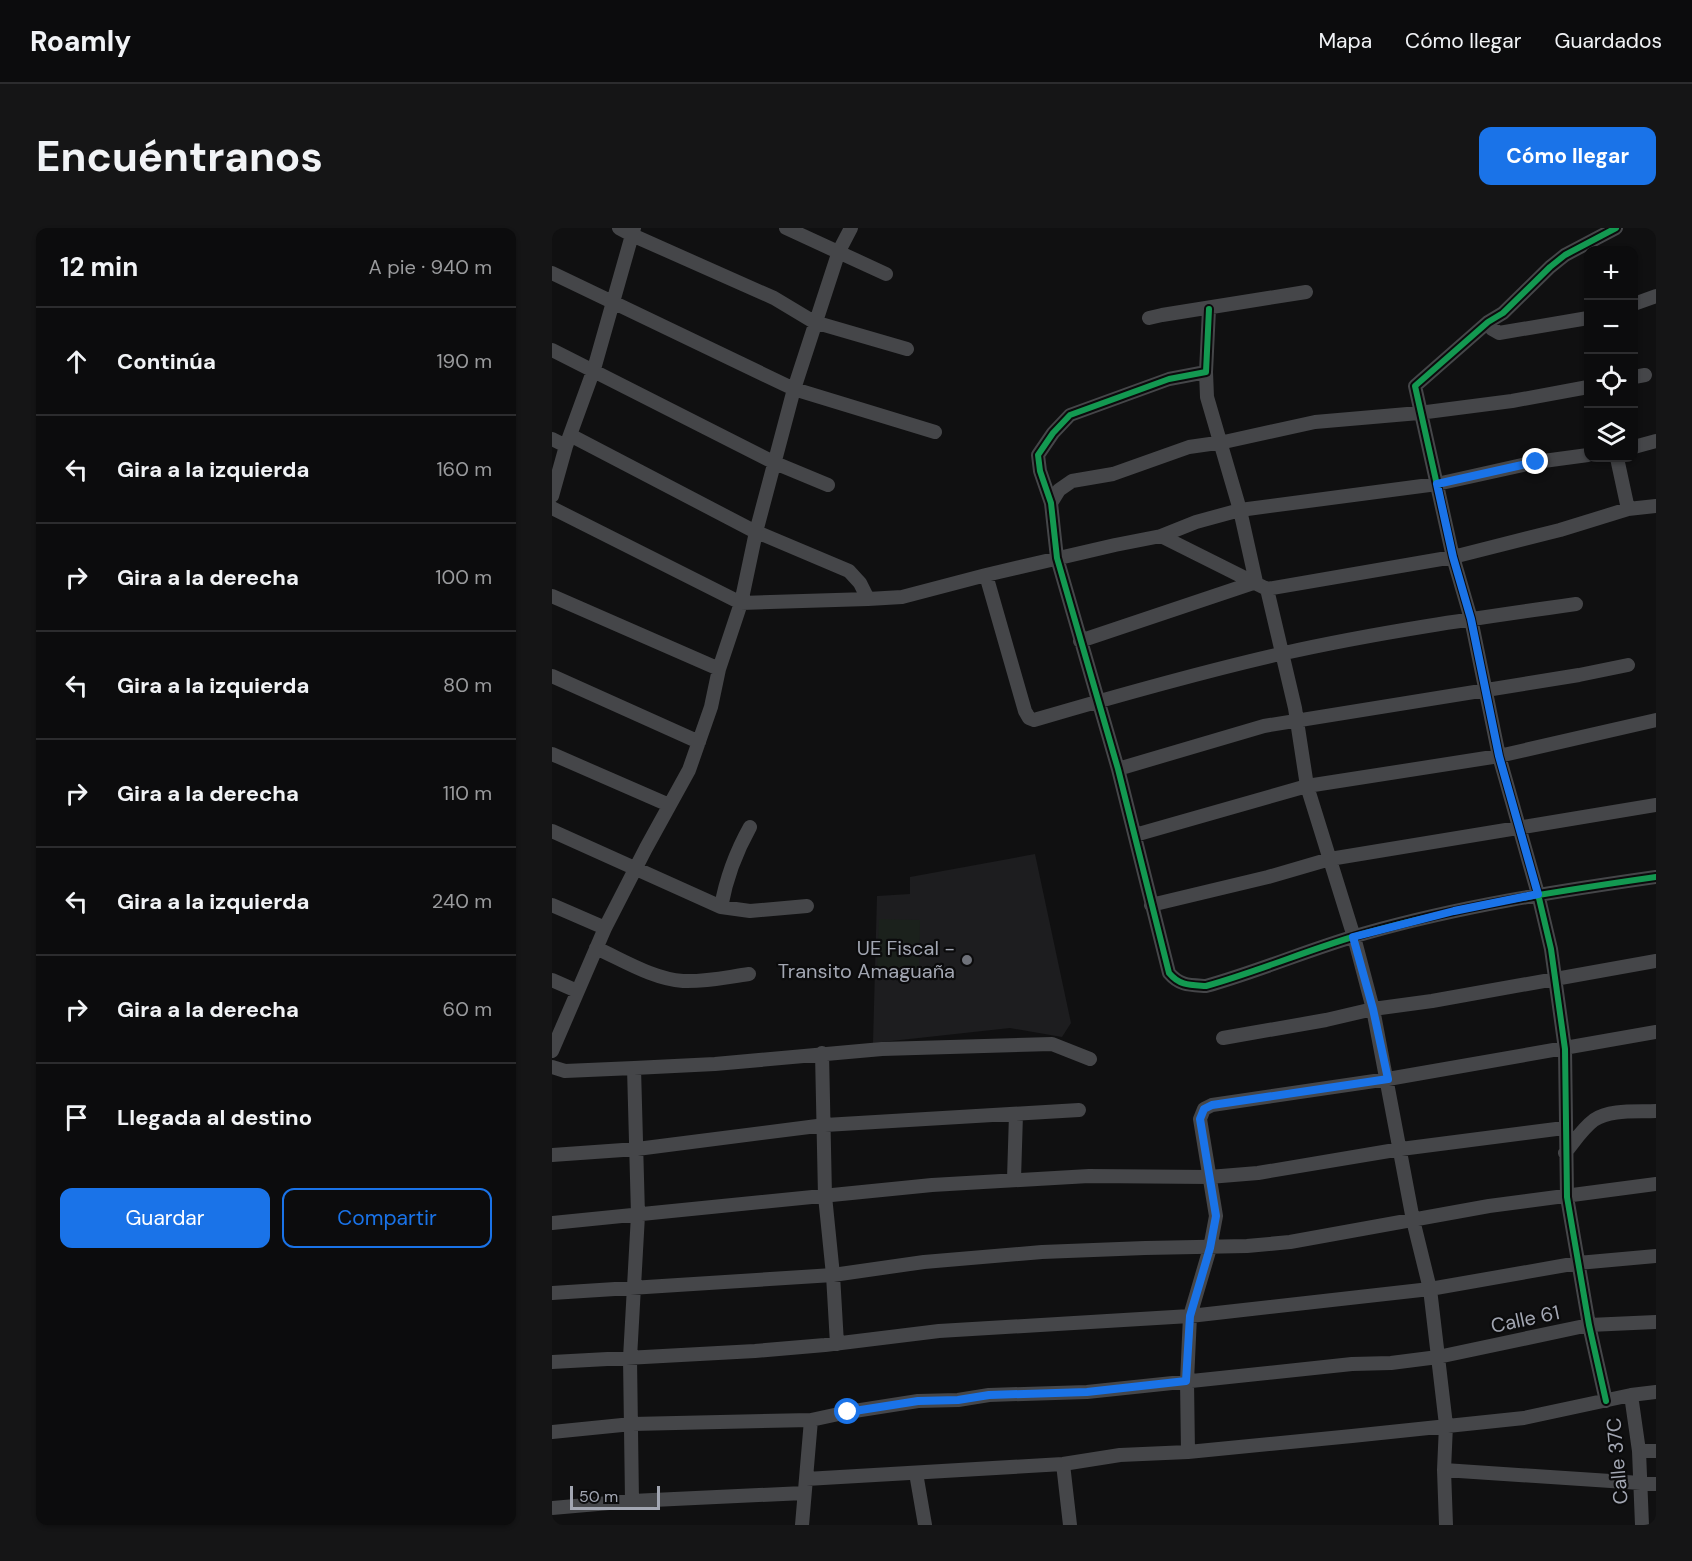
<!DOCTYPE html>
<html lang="es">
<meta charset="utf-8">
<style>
:root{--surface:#0c0c0d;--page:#151516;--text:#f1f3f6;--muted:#9a9b9d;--line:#2c2c2e;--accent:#1a73e8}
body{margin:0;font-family:"DM Sans",sans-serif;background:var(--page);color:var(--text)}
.controls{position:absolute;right:18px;top:18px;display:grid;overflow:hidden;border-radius:12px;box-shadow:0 2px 4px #0004}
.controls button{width:54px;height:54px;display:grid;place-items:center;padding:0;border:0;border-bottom:2px solid var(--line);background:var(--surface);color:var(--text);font:30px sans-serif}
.scale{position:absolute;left:18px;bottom:15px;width:90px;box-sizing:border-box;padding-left:6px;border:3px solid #a2a6b2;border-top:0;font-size:16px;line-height:21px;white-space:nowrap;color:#a2a6b2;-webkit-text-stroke:4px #0b0b0c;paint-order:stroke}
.stop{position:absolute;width:18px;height:18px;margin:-14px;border:4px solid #1a73e8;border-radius:50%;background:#fff}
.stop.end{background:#1a73e8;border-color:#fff;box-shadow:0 2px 6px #0008}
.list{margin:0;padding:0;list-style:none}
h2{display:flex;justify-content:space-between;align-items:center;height:78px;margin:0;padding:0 24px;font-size:26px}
h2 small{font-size:20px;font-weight:400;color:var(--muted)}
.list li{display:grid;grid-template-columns:39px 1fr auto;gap:18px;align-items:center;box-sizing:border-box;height:108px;padding:0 24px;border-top:2px solid var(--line)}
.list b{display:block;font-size:22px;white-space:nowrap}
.list em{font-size:20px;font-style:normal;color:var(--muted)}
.actions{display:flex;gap:12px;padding:18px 24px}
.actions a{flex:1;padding:14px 0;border:2px solid var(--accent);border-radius:12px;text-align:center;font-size:21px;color:var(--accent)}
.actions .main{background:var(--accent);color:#fff}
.icon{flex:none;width:33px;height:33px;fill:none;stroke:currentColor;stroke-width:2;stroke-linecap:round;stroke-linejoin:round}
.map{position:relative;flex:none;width:1104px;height:1297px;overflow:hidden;border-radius:12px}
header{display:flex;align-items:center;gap:36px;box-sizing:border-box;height:84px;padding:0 30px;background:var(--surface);border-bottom:2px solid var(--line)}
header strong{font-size:28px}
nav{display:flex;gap:33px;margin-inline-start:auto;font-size:21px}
.intro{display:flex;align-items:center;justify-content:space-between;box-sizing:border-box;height:144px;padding:0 36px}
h1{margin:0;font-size:42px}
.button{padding:15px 27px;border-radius:12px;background:var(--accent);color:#fff;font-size:21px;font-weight:700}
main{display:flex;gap:36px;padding:0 36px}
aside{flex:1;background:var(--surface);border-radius:12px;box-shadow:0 2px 4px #0004}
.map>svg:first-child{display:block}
</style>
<header>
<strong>Roamly</strong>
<nav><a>Mapa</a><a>Cómo llegar</a><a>Guardados</a></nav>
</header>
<div class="intro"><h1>Encuéntranos</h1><a class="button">Cómo llegar</a></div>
<main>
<aside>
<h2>12 min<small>A pie · 940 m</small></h2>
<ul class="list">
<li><svg class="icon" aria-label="ahead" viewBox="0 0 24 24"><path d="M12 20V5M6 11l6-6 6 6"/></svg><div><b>Continúa</b></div><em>190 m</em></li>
<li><svg class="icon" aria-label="left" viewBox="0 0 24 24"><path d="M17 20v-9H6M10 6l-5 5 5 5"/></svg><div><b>Gira a la izquierda</b></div><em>160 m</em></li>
<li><svg class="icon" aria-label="right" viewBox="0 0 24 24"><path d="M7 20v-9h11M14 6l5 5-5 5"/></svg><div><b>Gira a la derecha</b></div><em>100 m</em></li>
<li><svg class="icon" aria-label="left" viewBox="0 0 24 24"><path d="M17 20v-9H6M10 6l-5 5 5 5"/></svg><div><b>Gira a la izquierda</b></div><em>80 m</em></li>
<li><svg class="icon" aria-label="right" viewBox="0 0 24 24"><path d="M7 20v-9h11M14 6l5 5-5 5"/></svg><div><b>Gira a la derecha</b></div><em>110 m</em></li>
<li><svg class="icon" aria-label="left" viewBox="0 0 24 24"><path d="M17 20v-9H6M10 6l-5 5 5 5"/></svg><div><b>Gira a la izquierda</b></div><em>240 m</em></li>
<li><svg class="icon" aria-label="right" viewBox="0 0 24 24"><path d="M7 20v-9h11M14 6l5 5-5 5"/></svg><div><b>Gira a la derecha</b></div><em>60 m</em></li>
<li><svg class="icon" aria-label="arrive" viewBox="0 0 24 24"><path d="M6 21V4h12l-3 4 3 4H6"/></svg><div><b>Llegada al destino</b></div></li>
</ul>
<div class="actions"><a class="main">Guardar</a><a>Compartir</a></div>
</aside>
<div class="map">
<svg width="1104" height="1297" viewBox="0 0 1104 1297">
<rect width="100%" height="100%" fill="#101011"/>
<path fill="#1d1d1f" d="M 483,626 L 519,795 L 510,809 L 458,800 L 321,815 L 325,668 L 358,666 L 358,649 Z"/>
<path fill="#1b211c" d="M 327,691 L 368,692 L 367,742 L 325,740 Z"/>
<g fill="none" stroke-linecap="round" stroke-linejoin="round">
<path stroke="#454649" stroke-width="14" d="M 67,0 L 80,7 L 222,70 L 262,94 L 355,121
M 234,0 L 334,46
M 0,45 L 242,161 L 383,204
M 1082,76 L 1104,68
M 657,81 L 654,144 L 617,151 L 518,187 L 501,205 L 486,227 L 488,243 L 499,275 L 505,330 L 566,541 L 617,745 C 628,758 638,757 654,758 C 708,743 760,720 814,705 C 909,678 1006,663 1104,649
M 597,90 L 610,87 L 754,64
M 936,94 L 940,101 L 947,105 L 1036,90
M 0,122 L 223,235 L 276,257
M 1082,149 L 1093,147
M 18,207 L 200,302 L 297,343 L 308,355 L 316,371
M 0,211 L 14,218
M 1082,219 L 1104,213
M 1065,230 L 1076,281
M 0,268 L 14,218 L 42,141 L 82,0
M 499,275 L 507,262 L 520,253 L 561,246 L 637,219 L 672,214 L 763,194 L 867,185 L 960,173 L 1036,159
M 0,280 L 189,375 L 316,371 L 350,369 L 434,347 L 563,317 L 609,308 L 644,294 L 688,282 L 885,256 L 984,234 L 1036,227
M 609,308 L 715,361 L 901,329 L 1008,302 L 1076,281 L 1104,278
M 434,347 L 473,483 L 477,490 L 482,492 C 564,468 645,445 728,426 C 826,404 925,390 1024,376
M 715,361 L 743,480 L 755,558 L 802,709 L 821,781 L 861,992 L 878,1061 L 894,1197 L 892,1242 L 894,1297
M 0,368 L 167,441
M 528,413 L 704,354 L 688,282 L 655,169 L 654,144
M 0,448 L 147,514
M 0,526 L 117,577
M 566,541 L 712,498 L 1027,447 L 1076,437
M 0,603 L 169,679 L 198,683 L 255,678
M 583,607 L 755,558 L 947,528 L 1104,492
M 0,677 L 53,700
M 599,677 L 716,649 L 778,631 L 1104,577
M 169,679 C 174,651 184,624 198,599
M 44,720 C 71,732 101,751 131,753 C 154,754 175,749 197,746
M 0,752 L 25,763
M 671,810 L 774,792 L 821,781 L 880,773 L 1104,733
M 0,823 L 53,700 L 94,620 L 137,542 L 159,479 L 167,441 L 189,375 L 204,304 L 242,161 L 287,23 L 299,0
M 270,825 L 273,968 L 281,1047 L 285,1116
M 0,839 L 13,843 L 82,840 L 163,836 L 330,821 L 500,816 L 538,831
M 1013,925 C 1022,914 1030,901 1042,892 C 1058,881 1085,884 1104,883
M 0,927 L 85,921 L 273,897 L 527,882
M 462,951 L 464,886
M 0,995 L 380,957 L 537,948 L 657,949 L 706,945 L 849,921 L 1012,900
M 0,1065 L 281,1047 L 372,1034 L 490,1024 L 593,1020 L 695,1018 L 738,1014 L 937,978 L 1104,956
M 0,1134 L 203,1123 L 273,1117 L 387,1103 L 638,1088 L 878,1061 L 1026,1035 L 1104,1028
M 1079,1167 L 1087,1223 L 1090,1297
M 1054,1173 L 1037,1097 L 1015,969 L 1013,821 L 999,721 L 986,666 L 947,528 L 919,391 L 901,329 L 863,158 L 936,94 L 951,85 L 998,39 L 1013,27 L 1064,0
M 0,1204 L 80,1196 L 259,1192 L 296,1184 L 366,1173 L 406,1172 L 437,1167 L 535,1164 L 800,1136 L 839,1135 L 886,1129 L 1037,1097 L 1104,1094
M 1087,1223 L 1104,1223
M 636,1224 L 635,1153 L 638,1088 L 658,1020 L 664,988 L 648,891 L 652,881 L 660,877 L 836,851 L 1104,804
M 511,1236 L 518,1297
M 892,1242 L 1104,1256
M 364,1245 L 373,1297
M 254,1251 L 511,1236 L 568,1227 L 636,1224 L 800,1208 L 972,1190 L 1079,1167 L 1104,1164
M 80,1273 L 78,1130 L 86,987 L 82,840
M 0,1280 L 80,1273 L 252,1265
M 250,1297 L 259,1192"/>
<g stroke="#0b0b0c" stroke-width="10">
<path id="cycleway" d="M 657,81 L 654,144 L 617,151 L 518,187 L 501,205 L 486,227 L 488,243 L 499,275 L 505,330 L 566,541 L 617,745 C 628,758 638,757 654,758 C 708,743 760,720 814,705 C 909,678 1006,663 1104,649
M 1054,1173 L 1037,1097 L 1015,969 L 1013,821 L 999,721 L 986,666 L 947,528 L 919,391 L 901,329 L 863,158 L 936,94 L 951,85 L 998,39 L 1013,27 L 1064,0"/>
</g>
<use href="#cycleway" stroke="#139951" stroke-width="6"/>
</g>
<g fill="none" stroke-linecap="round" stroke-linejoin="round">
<path stroke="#1a73e8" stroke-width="8" d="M 296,1184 L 366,1173 L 406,1172 L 437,1167 L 535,1164 L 634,1153 L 638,1088 L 658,1020 L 664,988 L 648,891 L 652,881 L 660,877 L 836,851 L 821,781 L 801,709 L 902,683 L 986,666 L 947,528 L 919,391 L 901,329 L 885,256 L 984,234"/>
</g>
<circle fill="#6f727a" stroke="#0b0b0c" stroke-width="2" cx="415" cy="732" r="6"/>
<g text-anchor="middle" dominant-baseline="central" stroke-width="4.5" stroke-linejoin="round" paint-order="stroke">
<g font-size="20" fill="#a2a6b2" stroke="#0b0b0c" text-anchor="end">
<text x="403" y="720">UE Fiscal -<tspan x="403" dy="23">Transito Amaguaña</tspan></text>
</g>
<g font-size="20" fill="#a2a6b2" stroke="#0b0b0c">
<text transform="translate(973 1091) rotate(-12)">Calle 61</text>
<text transform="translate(1065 1233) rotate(-95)">Calle 37C</text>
</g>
</g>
</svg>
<div class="controls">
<button>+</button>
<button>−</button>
<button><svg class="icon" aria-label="locate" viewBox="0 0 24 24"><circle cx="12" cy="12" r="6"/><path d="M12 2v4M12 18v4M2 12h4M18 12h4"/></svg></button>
<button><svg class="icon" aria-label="layers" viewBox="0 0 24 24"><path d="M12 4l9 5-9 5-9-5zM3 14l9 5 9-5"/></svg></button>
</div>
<div class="scale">50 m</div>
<div class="stop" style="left:296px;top:1184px"></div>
<div class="stop end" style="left:984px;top:234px"></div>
</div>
</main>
